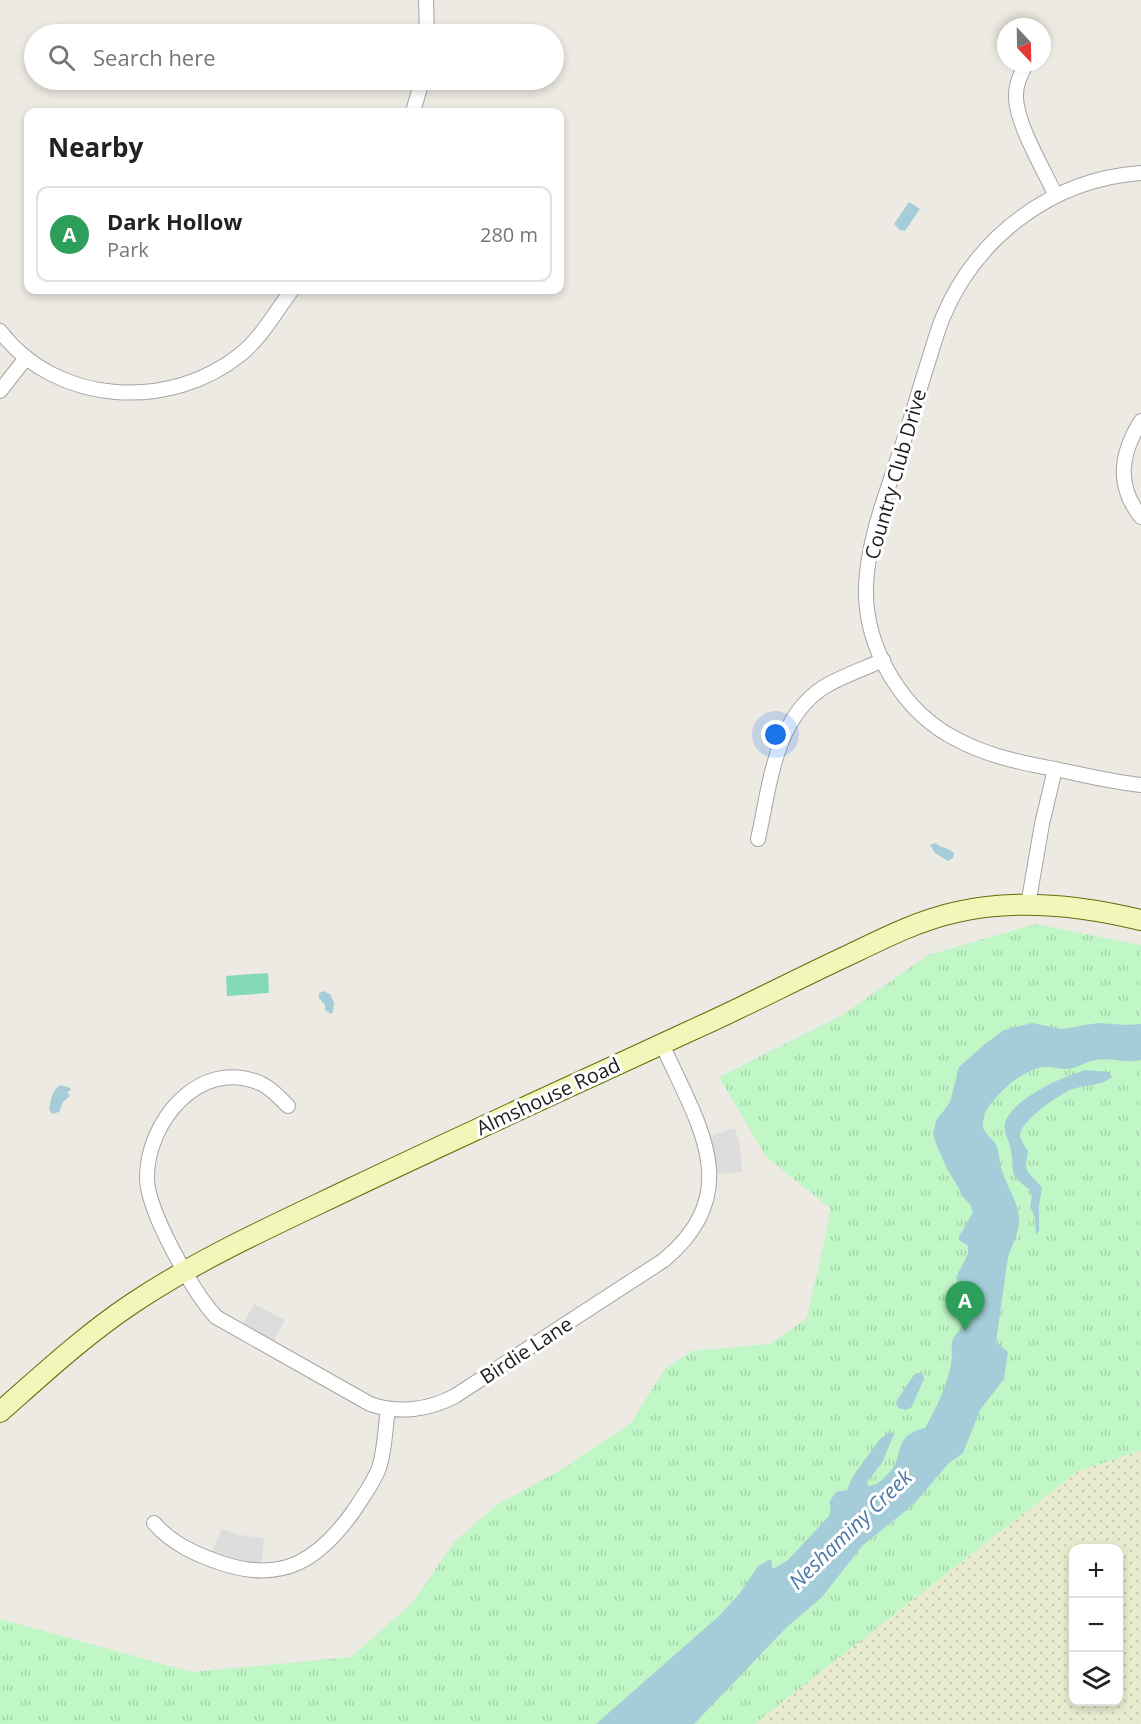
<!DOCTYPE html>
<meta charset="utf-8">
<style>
:root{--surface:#fff;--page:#f6f6f6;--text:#222;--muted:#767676;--line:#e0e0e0;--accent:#bf0d0a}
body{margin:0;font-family:"Open Sans",sans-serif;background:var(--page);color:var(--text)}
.controls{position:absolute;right:18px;bottom:18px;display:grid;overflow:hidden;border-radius:12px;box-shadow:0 3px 9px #0003}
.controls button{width:54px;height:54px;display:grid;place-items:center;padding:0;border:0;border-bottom:2px solid var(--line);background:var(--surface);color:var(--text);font:30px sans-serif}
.compass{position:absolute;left:997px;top:18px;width:54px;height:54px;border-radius:50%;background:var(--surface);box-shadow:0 3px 9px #0003;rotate:158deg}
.you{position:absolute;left:776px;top:735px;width:21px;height:21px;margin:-15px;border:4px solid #fff;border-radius:50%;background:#1a73e8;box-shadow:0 0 0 9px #1a73e833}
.badge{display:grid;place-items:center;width:39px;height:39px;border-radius:50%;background:var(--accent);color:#fff;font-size:20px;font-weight:700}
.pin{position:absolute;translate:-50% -50px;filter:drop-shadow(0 2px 3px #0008)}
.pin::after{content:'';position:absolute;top:32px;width:21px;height:18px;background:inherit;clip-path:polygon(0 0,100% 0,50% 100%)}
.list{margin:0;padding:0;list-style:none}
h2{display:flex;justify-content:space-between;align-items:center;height:78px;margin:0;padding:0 24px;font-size:26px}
h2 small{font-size:20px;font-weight:400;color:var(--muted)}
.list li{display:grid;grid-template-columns:39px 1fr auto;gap:18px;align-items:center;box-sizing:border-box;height:96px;margin:0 12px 12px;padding:0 12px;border:2px solid var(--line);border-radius:12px}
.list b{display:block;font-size:22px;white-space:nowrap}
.list p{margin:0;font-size:20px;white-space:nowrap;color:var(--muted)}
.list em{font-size:20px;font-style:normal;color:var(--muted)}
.icon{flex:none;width:33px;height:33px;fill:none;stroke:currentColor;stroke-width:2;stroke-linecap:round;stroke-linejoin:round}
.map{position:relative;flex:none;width:1141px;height:1724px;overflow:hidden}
.search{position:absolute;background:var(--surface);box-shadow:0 3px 9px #0003;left:24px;top:24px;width:540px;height:66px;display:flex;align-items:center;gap:15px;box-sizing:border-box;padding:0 21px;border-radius:33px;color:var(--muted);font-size:22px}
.panel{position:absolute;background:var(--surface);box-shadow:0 3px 9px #0003;left:24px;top:108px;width:540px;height:186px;border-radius:12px}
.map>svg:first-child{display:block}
</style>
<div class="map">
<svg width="1141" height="1724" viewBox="0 0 1141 1724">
<defs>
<pattern id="farmland-dots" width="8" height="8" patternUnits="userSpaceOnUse" patternTransform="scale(1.5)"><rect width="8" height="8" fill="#e9ebcf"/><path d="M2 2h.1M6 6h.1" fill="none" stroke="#c7c9b1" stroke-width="1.8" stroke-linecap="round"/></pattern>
<pattern id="park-tufts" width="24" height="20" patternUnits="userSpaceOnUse" patternTransform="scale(1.5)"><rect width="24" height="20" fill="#c1f6c6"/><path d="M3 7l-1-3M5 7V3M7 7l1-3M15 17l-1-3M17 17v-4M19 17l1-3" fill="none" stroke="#a5d2aa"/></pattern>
</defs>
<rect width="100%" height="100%" fill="#edeae3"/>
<path fill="url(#farmland-dots)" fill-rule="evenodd" d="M 1141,1451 L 1141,1724 L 754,1724 L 1078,1471 ZM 1074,1548 L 1118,1548 L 1118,1702 L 1074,1702 Z"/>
<path fill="url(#park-tufts)" d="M 1035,924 L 1141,945 L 1141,1451 L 1078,1471 L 754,1724 L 0,1724 L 0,1619 L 192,1672 L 351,1657 L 412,1603 L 455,1541 L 497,1505 L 562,1469 L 630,1424 L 665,1369 L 692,1351 L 770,1344 L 807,1318 C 814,1281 826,1245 830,1208 L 766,1157 L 719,1077 L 844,1014 L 928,955 Z"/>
<path fill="#84d9b9" d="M 268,973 L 269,993 L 227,996 L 226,976 Z"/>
<path fill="#ddd" d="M 735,1128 L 740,1146 L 742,1172 L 710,1175 L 703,1138 Z
M 254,1304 L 285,1320 L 270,1348 L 239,1331 Z
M 222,1529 L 239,1535 L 264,1538 L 261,1570 L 209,1559 Z"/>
<path fill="#a5cdd9" d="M 909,202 L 920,209 L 905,231 L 902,230 L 901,231 L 894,224 Z
M 936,843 C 940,848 950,848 954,853 L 953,858 L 948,861 L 935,853 L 930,845 Z
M 323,991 L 330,994 L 334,1003 L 333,1012 L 331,1014 L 325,1010 L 325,1005 L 319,998 L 319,993 Z
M 1032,1023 L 1062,1029 L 1098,1023 L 1127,1025 L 1141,1024 L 1141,1060 C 1125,1064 1110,1057 1095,1060 C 1085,1062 1076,1069 1065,1069 C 1057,1069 1049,1066 1042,1067 C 1028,1070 1012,1081 1002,1091 C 994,1100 978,1115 984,1130 C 987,1136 993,1139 996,1145 C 1000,1152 999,1163 1002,1171 C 1007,1186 1018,1202 1019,1218 C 1020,1233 1012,1243 1008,1257 L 996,1342 L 1008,1352 L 1004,1379 L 980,1410 L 963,1453 L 948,1464 L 914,1504 L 862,1546 L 822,1597 L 787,1627 L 694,1724 L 596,1724 L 719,1616 L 740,1593 L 758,1566 L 771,1559 L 772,1568 L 775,1568 L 788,1560 L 829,1516 L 831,1507 L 829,1502 L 836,1492 L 847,1490 L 853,1476 L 880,1439 L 890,1432 L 894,1434 L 882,1463 L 867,1482 L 868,1486 L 877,1484 C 884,1478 893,1470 896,1462 C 903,1440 901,1435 925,1428 C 937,1407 949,1382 952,1358 C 953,1351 950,1346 953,1339 C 955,1334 961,1331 963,1324 L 960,1319 L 965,1305 L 959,1300 L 956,1294 L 959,1284 L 956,1277 L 968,1254 L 968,1246 L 959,1240 L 959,1237 L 973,1212 L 970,1204 L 961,1195 L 960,1190 L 947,1169 L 936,1144 L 933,1133 L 936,1121 L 950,1102 L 959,1067 L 985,1044 L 1004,1030 Z
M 1086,1070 L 1109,1072 L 1112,1077 C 1099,1087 1088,1084 1073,1089 C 1061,1093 1020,1121 1020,1135 C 1020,1140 1026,1147 1028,1152 C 1023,1176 1029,1170 1042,1188 L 1039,1205 L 1039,1231 L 1036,1235 L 1035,1219 L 1030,1206 L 1032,1197 L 1030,1190 C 1007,1173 1015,1174 1011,1150 C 1010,1141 1003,1134 1005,1123 C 1012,1099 1063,1076 1086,1070 Z
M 61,1085 L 70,1088 L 71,1090 L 67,1092 L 70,1096 L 63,1102 L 59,1112 L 52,1114 L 49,1109 C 51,1100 52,1089 61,1085 Z
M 917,1373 L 922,1373 L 924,1379 L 911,1408 L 905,1410 L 899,1408 L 896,1404 L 897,1400 L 914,1375 Z"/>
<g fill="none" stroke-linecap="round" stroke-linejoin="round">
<g stroke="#a4a4a4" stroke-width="16">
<path id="minor" d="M 426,0 L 427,34
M 1027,63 C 1020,74 1015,85 1016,99 C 1018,127 1044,170 1056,196
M 413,112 L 422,80
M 1141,173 C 1053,179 977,236 943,317 C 938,329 934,343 930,356 C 921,384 913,412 904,440 C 889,487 868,536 866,586 C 864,648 903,713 958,740 C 988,756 1022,763 1055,769 C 1084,775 1112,782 1141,785
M 0,331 C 57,406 171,411 241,354 C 262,337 276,311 292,290
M 0,391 L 26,358
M 1141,421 C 1120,454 1116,486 1141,517
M 758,839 C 770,786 774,719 824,687 C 842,676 864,669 883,660
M 1028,905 L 1042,824 L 1055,769
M 288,1106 C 279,1097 271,1088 260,1083 C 199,1057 146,1123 147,1179 C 148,1212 193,1292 216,1317 L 370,1404 C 398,1414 429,1410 455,1396 L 664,1260 C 747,1191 697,1123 662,1044
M 154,1523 C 172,1544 197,1555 224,1564 C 284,1583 319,1559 353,1512 C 362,1498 373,1484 379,1468 C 385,1450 385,1429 388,1409"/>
</g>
<g stroke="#616d0a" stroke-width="22">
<path id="secondary" d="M 0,1412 C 43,1374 85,1335 133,1303 C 202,1257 279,1223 354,1187 C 465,1134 578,1083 690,1031 C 744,1007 797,979 851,954 C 886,937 920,920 957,912 C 1017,898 1083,906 1141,920"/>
</g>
<use href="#minor" stroke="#fff" stroke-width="14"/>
<use href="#secondary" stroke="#f2f6b8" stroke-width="20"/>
</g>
<g text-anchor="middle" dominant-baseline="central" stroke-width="6" stroke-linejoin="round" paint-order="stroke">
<g font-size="20" fill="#1d1d1d" stroke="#fff">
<text transform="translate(895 474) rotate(-74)">Country Club Drive</text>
<text transform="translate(548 1096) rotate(-25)">Almshouse Road</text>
<text transform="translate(526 1350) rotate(-33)">Birdie Lane</text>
</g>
<g font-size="21" font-style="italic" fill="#4e79a7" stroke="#fff">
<text transform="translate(850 1529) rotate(-44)">Neshaminy Creek</text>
</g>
</g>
</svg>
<div class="controls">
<button>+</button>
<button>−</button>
<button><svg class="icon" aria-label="layers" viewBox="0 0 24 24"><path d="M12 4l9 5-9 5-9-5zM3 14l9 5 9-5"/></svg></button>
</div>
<svg class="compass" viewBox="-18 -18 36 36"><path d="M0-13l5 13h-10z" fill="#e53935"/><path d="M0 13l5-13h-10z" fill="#767676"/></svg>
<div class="you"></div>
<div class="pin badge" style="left:965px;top:1331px;background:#2e9e5b">A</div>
<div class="search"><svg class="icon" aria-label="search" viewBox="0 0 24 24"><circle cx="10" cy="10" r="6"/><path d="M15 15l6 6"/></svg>Search here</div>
<section class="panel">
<h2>Nearby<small></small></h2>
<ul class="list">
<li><span class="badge" style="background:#2e9e5b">A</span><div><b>Dark Hollow</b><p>Park</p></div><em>280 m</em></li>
</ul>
</section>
</div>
